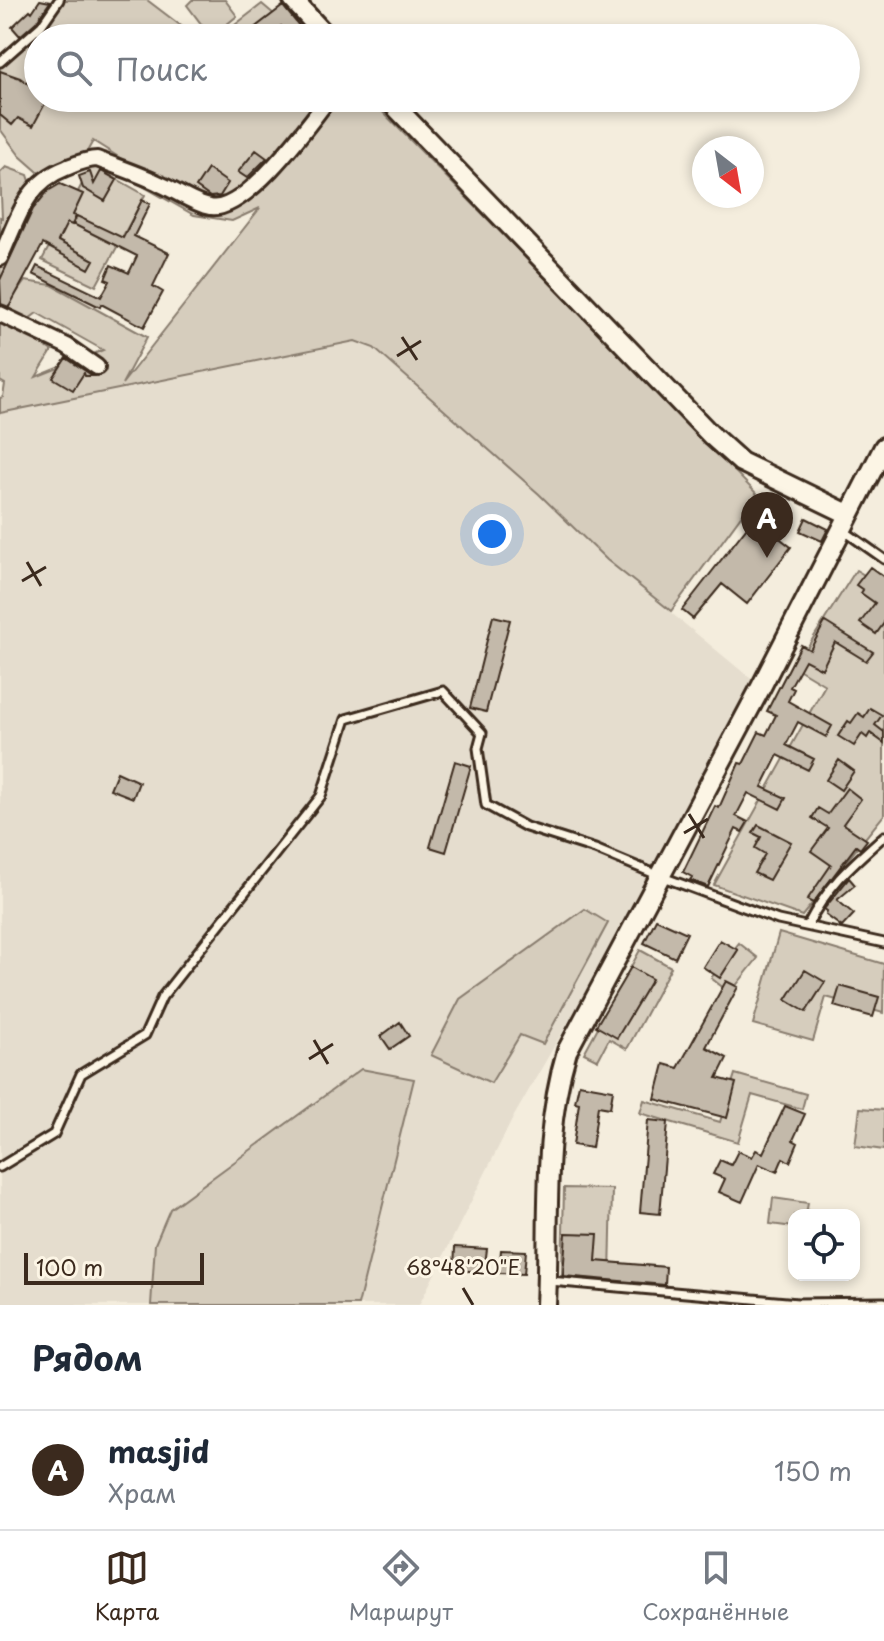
<!DOCTYPE html>
<html lang="ru">
<meta charset="utf-8">
<style>
:root{--surface:#fff;--page:#f2f2f3;--text:#1f2937;--muted:#747a83;--line:#e0e1e3;--accent:#3b2a1e}
body{margin:0;font-family:"Playpen Sans",sans-serif;background:var(--page);color:var(--text)}
.controls{position:absolute;right:24px;bottom:24px;display:grid;overflow:hidden;border-radius:16px;box-shadow:0 4px 12px #0003}
.controls button{width:72px;height:72px;display:grid;place-items:center;padding:0;border:0;border-bottom:2px solid var(--line);background:var(--surface);color:var(--text);font:40px sans-serif}
.compass{position:absolute;left:692px;top:136px;width:72px;height:72px;border-radius:50%;background:var(--surface);box-shadow:0 4px 12px #0003;rotate:149deg}
.scale{position:absolute;left:24px;bottom:20px;width:180px;box-sizing:border-box;padding-left:8px;border:4px solid #3b2a1e;border-top:0;font-size:22px;line-height:28px;white-space:nowrap;color:#3b2a1e;-webkit-text-stroke:6px #fcf5e5;paint-order:stroke}
.you{position:absolute;left:492px;top:534px;width:28px;height:28px;margin:-20px;border:6px solid #fff;border-radius:50%;background:#1a73e8;box-shadow:0 0 0 12px #1a73e833}
.badge{display:grid;place-items:center;width:52px;height:52px;border-radius:50%;background:var(--accent);color:#fff;font-size:26px;font-weight:700}
.pin{position:absolute;translate:-50% -66px;filter:drop-shadow(0 2px 4px #0008)}
.pin::after{content:'';position:absolute;top:42px;width:28px;height:24px;background:inherit;clip-path:polygon(0 0,100% 0,50% 100%)}
.list{margin:0;padding:0;list-style:none}
h2{display:flex;justify-content:space-between;align-items:center;height:104px;margin:0;padding:0 32px;font-size:34px}
h2 small{font-size:26px;font-weight:400;color:var(--muted)}
.list li{display:grid;grid-template-columns:52px 1fr auto;gap:24px;align-items:center;box-sizing:border-box;height:120px;padding:0 32px;border-top:2px solid var(--line)}
.list b{display:block;font-size:30px;white-space:nowrap}
.list p{margin:0;font-size:26px;white-space:nowrap;color:var(--muted)}
.list em{font-size:26px;font-style:normal;color:var(--muted)}
.icon{flex:none;width:44px;height:44px;fill:none;stroke:currentColor;stroke-width:2;stroke-linecap:round;stroke-linejoin:round}
.map{position:relative;flex:none;width:884px;height:1305px;overflow:hidden}
.search{position:absolute;background:var(--surface);box-shadow:0 4px 12px #0003;left:24px;right:24px;top:24px;height:88px;display:flex;align-items:center;gap:20px;box-sizing:border-box;padding:0 28px;border-radius:44px;color:var(--muted);font-size:30px}
.sheet{height:224px;background:var(--surface)}
nav{display:flex;justify-content:space-around;align-items:center;box-sizing:border-box;height:112px;border-top:2px solid var(--line);background:var(--surface);font-size:22px;color:var(--muted)}
nav a{display:grid;justify-items:center;gap:4px}
nav .on{color:var(--accent)}
.map>svg:first-child{display:block}
</style>
<div class="map">
<svg width="884" height="1305" viewBox="0 0 884 1305">
<rect width="100%" height="100%" fill="#f4eddd"/>
<filter id="ink" filterUnits="userSpaceOnUse"><feTurbulence type="fractalNoise" baseFrequency=".0125" numOctaves="2"/><feDisplacementMap in="SourceGraphic" scale="16" xChannelSelector="R" yChannelSelector="G"/><feConvolveMatrix kernelMatrix="1 2 1 2 8 2 1 2 1" color-interpolation-filters="sRGB"/></filter>
<g filter="url(#ink)">
<path fill="#e5ddce" d="M 355,341 L 374,348 L 539,494 L 607,560 L 761,687 L 514,1116 L 419,1305 L 0,1305 L 0,413 Z"/>
<path fill="#d6cdbd" stroke="#887c6e" stroke-width="2" fill-rule="evenodd" d="M 64,0 L 147,0 L 197,38 L 38,38 L 38,98 L 170,98 L 180,105 L 179,98 L 369,98 L 757,494 L 671,611 L 607,560 L 539,494 L 374,348 L 355,341 L 0,413 L 0,398 L 3,397 L 5,384 L 0,381 L 0,316 L 25,281 L 52,285 L 147,337 L 122,384 L 260,208 L 232,221 L 194,215 L 107,166 L 136,168 L 93,141 L 79,166 L 45,178 L 20,156 L 0,129 L 0,63 L 37,35 ZM 37,313 L 103,350 L 36,377 L 52,351 L 17,328 Z
M 192,0 L 225,0 L 237,16 L 211,37 L 187,5 Z
M 262,4 L 302,38 L 218,38 Z
M 92,165 L 145,195 L 96,286 L 42,260 Z
M 6,167 L 28,175 L 35,196 L 17,255 L 0,279 L 0,217 L 2,218 L 0,173 Z
M 856,570 L 884,587 L 884,815 L 802,916 L 714,885 L 825,685 L 795,667 Z
M 585,909 L 608,923 L 543,1044 L 520,1035 L 491,1083 L 431,1055 L 460,999 Z
M 779,933 L 884,964 L 883,1013 L 826,997 L 813,1041 L 753,1024 Z
M 739,943 L 758,958 L 730,993 L 711,978 Z
M 640,950 L 671,967 L 627,1049 L 609,1039 L 598,1060 L 584,1053 Z
M 361,1069 L 414,1079 L 358,1305 L 151,1305 L 155,1244 L 170,1209 Z
M 735,1074 L 806,1094 L 802,1109 L 752,1095 L 738,1142 L 640,1113 L 644,1100 L 720,1122 Z
M 860,1108 L 884,1110 L 884,1150 L 855,1146 Z
M 564,1188 L 612,1189 L 610,1277 L 562,1276 Z
M 773,1198 L 808,1203 L 806,1215 L 794,1215 L 794,1227 L 770,1224 Z"/>
<path fill="#c3b9aa" stroke="#3b2a1e" stroke-width="2" d="M 40,0 L 50,2 L 36,22 L 20,36 L 12,27 L 30,10 L 32,12 Z
M 283,6 L 309,38 L 291,38 L 281,26 L 265,38 L 241,38 Z
M 0,71 L 20,78 L 38,91 L 38,98 L 48,98 L 33,126 L 18,118 L 12,125 L 0,115 Z
M 256,150 L 267,158 L 247,178 L 238,172 Z
M 208,169 L 228,183 L 220,196 L 210,197 L 196,187 Z
M 101,171 L 117,180 L 105,201 L 83,188 L 79,176 L 90,172 L 94,184 Z
M 60,184 L 83,194 L 73,215 L 76,216 L 72,225 L 67,223 L 58,241 L 94,260 L 89,269 L 43,244 L 9,307 L 1,304 L 0,280 L 33,209 L 48,191 Z
M 142,200 L 150,204 L 134,236 L 169,253 L 153,286 L 163,292 L 144,327 L 101,304 L 100,307 L 33,274 L 37,266 L 101,297 L 110,281 L 105,279 L 111,265 L 129,273 L 137,256 L 73,224 L 77,216 L 123,238 Z
M 66,358 L 93,376 L 85,376 L 84,373 L 73,390 L 53,378 Z
M 754,518 L 791,547 L 747,604 L 722,584 L 693,619 L 682,610 Z
M 806,518 L 828,529 L 822,541 L 800,531 Z
M 870,567 L 884,577 L 884,623 L 876,634 L 860,623 L 875,603 L 861,593 L 863,590 L 856,585 Z
M 493,616 L 510,620 L 486,712 L 470,708 Z
M 825,622 L 873,652 L 866,661 L 835,642 L 822,669 L 805,660 L 790,687 L 794,689 L 788,701 L 832,726 L 826,737 L 798,722 L 786,745 L 814,759 L 808,770 L 778,755 L 762,787 L 786,798 L 780,809 L 748,793 L 736,816 L 748,822 L 742,832 L 736,829 L 708,887 L 690,880 L 692,877 L 683,872 L 715,806 L 719,808 L 739,763 L 743,764 L 759,732 L 766,735 L 776,715 L 767,711 L 801,645 L 810,650 Z
M 870,708 L 882,715 L 875,725 L 884,732 L 884,743 L 870,733 L 867,738 L 862,734 L 854,746 L 838,736 L 848,721 L 851,723 L 858,713 L 864,717 Z
M 839,760 L 854,771 L 841,790 L 826,780 Z
M 455,761 L 471,766 L 446,852 L 430,847 Z
M 117,772 L 139,782 L 133,798 L 110,789 Z
M 847,788 L 861,799 L 843,824 L 867,840 L 860,849 L 856,846 L 813,903 L 807,900 L 831,865 L 811,851 L 828,828 L 812,818 L 818,808 L 828,814 Z
M 758,825 L 791,842 L 769,880 L 754,873 L 765,854 L 755,848 L 761,837 L 753,833 Z
M 849,878 L 855,885 L 837,900 L 854,914 L 842,927 L 826,915 L 827,911 L 824,909 Z
M 656,919 L 687,933 L 675,958 L 644,943 Z
M 720,940 L 738,950 L 720,978 L 703,967 Z
M 631,967 L 652,979 L 617,1038 L 596,1026 Z
M 805,970 L 825,982 L 806,1012 L 786,1000 Z
M 726,981 L 738,987 L 706,1047 L 727,1058 L 717,1078 L 736,1083 L 727,1118 L 655,1099 L 664,1064 L 678,1068 Z
M 840,986 L 879,997 L 873,1017 L 834,1006 Z
M 400,1022 L 409,1036 L 390,1049 L 381,1036 Z
M 579,1084 L 613,1090 L 610,1108 L 598,1106 L 592,1148 L 573,1145 L 579,1103 L 575,1102 Z
M 785,1106 L 805,1114 L 793,1140 L 798,1143 L 790,1162 L 783,1158 L 777,1172 L 759,1164 L 742,1202 L 719,1192 L 725,1179 L 713,1174 L 720,1160 L 731,1165 L 738,1151 L 752,1157 L 756,1150 L 763,1153 Z
M 648,1120 L 668,1122 L 660,1214 L 640,1212 Z
M 566,1233 L 598,1234 L 596,1261 L 666,1267 L 665,1285 L 563,1276 Z
M 455,1247 L 487,1249 L 484,1272 L 454,1270 Z
M 501,1250 L 526,1251 L 524,1274 L 499,1273 Z"/>
<g fill="none" stroke-linecap="round" stroke-linejoin="round">
<g stroke="#3b2a1e" stroke-width="13">
<path id="service" d="M 0,62 L 41,26 L 59,0
M 843,530 L 884,559
M 807,926 C 829,884 849,867 884,836
M 0,1167 L 54,1134 L 81,1074 L 145,1035 L 162,997 L 321,796 L 346,719 L 443,691 L 482,733 L 478,748 L 486,805 L 526,827 L 595,849 L 660,876 L 778,920 L 884,943
M 550,1281 L 798,1303 L 884,1302"/>
</g>
<g stroke="#3b2a1e" stroke-width="20">
<path id="minor" d="M 0,258 C 18,220 24,184 66,168 C 76,164 86,159 97,159 C 118,167 140,174 160,184 C 174,190 196,205 210,207 C 245,214 310,123 329,98
M 0,314 L 67,346 L 97,367"/>
</g>
<g stroke="#3b2a1e" stroke-width="24">
<path id="tertiary" d="M 293,0 L 328,38
M 387,98 L 711,435 L 741,462 L 848,514
M 546,1305 C 550,1219 542,1134 567,1051 L 761,687 L 884,447"/>
</g>
<use href="#service" stroke="#fcf5e5" stroke-width="7"/>
<use href="#minor" stroke="#fcf5e5" stroke-width="14"/>
<use href="#tertiary" stroke="#fcf5e5" stroke-width="18"/>
</g>
</g>
<path fill="none" stroke="#3b2a1e" stroke-width="3" d="M 402,337 L 417,360M 397,356 L 421,341M 27,562 L 41,586M 22,581 L 46,567M 689,814 L 704,838M 684,833 L 708,819M 314,1040 L 328,1064M 309,1059 L 333,1044M 463,1288 L 473,1305"/>
<g font-size="20" text-anchor="middle" fill="#3b2a1e" stroke="#fcf5e5" stroke-width="6" stroke-linejoin="round" paint-order="stroke">
<text x="463" y="1275">68°48'20"E</text>
</g>
</svg>
<div class="controls">
<button><svg class="icon" aria-label="locate" viewBox="0 0 24 24"><circle cx="12" cy="12" r="6"/><path d="M12 2v4M12 18v4M2 12h4M18 12h4"/></svg></button>
</div>
<svg class="compass" viewBox="-18 -18 36 36"><path d="M0-13l5 13h-10z" fill="#e53935"/><path d="M0 13l5-13h-10z" fill="#747a83"/></svg>
<div class="scale">100 m</div>
<div class="you"></div>
<div class="pin badge" style="left:767px;top:558px">A</div>
<div class="search"><svg class="icon" aria-label="search" viewBox="0 0 24 24"><circle cx="10" cy="10" r="6"/><path d="M15 15l6 6"/></svg>Поиск</div>
</div>
<section class="sheet">
<h2>Рядом<small></small></h2>
<ul class="list">
<li><span class="badge">A</span><div><b>masjid</b><p>Храм</p></div><em>150 m</em></li>
</ul>
</section>
<nav>
<a class="on"><svg class="icon" aria-label="map" viewBox="0 0 24 24"><path d="M3 6l6-2 6 2 6-2v14l-6 2-6-2-6 2zM9 4v14M15 6v14"/></svg>Карта</a>
<a><svg class="icon" aria-label="directions" viewBox="0 0 24 24"><path d="M12 3l9 9-9 9-9-9zM9 14v-3h6M13 9l2 2-2 2"/></svg>Маршрут</a>
<a><svg class="icon" aria-label="saved" viewBox="0 0 24 24"><path d="M7 4h10v16l-5-4-5 4z"/></svg>Сохранённые</a>
</nav>
